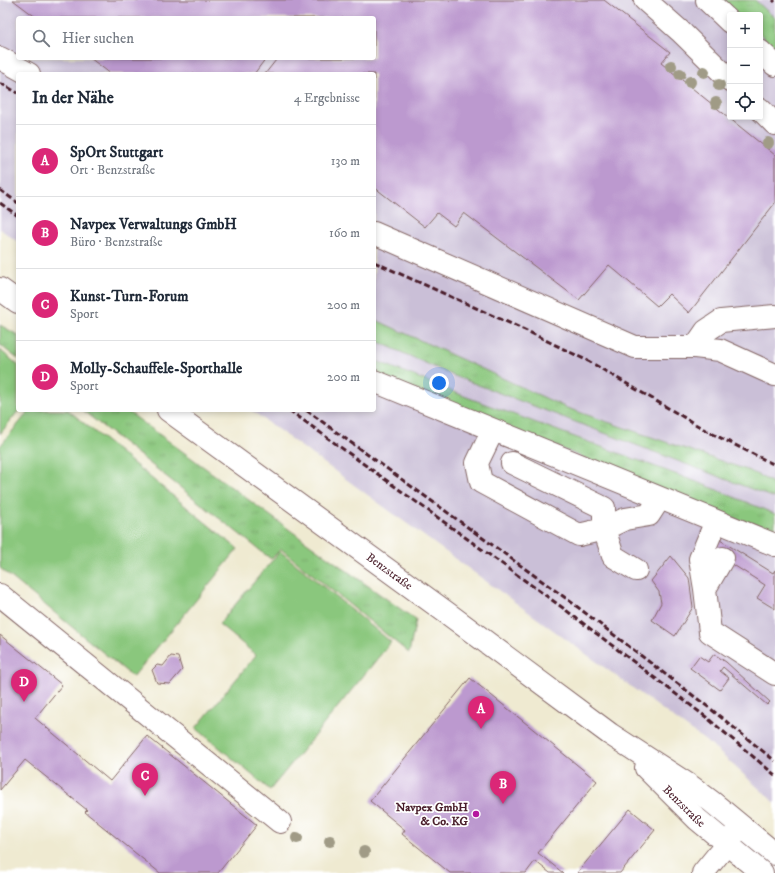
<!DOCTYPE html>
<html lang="de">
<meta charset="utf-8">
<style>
:root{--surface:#fff;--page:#f2f2f3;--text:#1f2937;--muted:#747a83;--line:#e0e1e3;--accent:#db2777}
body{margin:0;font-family:"IM FELL DW Pica",serif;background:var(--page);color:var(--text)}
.controls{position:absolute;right:12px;top:12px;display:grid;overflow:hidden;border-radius:4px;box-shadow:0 2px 6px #0003}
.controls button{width:36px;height:36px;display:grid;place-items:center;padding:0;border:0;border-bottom:1px solid var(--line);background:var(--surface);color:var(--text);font:20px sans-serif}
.you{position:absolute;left:439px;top:383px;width:14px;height:14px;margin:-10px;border:3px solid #fff;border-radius:50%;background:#1a73e8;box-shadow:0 0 0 6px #1a73e833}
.badge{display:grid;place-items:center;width:26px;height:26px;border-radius:50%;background:var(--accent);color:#fff;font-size:13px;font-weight:700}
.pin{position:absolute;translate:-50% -33px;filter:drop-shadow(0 1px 2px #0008)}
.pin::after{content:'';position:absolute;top:21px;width:14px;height:12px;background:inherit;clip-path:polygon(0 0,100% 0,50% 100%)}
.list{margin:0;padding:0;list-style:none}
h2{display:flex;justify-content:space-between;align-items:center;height:52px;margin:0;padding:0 16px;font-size:17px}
h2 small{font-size:13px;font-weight:400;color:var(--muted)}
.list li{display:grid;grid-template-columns:26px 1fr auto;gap:12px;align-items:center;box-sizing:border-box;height:72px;padding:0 16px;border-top:1px solid var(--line)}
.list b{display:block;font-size:15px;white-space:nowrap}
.list p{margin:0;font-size:13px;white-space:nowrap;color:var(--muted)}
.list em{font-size:13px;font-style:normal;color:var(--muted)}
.icon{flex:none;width:22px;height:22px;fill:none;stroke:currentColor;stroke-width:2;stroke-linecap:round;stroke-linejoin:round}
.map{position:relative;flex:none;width:775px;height:873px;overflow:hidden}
.search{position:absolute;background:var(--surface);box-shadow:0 2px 6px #0003;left:16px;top:16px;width:360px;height:44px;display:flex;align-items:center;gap:10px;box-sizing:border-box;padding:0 14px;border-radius:4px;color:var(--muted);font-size:15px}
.panel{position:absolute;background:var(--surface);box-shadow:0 2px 6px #0003;left:16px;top:72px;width:360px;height:340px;border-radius:4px}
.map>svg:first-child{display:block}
</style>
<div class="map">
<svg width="775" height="873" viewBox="0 0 775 873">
<defs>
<pattern id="grass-tufts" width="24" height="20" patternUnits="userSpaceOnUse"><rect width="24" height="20" fill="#8ac77d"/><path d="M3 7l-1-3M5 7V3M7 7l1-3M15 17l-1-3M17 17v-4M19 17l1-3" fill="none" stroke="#79aa6c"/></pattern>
</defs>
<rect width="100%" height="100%" fill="#fff"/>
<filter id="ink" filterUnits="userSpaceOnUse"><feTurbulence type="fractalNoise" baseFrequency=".025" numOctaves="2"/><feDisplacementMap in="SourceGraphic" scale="8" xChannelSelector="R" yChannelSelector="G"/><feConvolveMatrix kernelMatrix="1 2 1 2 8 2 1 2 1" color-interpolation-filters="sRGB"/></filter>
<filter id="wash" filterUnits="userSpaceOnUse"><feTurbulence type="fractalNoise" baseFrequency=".012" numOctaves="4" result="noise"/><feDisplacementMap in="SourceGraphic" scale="16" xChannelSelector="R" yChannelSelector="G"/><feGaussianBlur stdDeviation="0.9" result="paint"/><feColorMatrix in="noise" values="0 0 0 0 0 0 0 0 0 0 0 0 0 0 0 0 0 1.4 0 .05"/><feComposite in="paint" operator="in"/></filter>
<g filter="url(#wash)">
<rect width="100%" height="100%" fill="#efead1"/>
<path fill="#cabfd7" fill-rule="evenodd" d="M 0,0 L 775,0 L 775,803 L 711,745 L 251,410 L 374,410 L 374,74 L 18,74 L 18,242 L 0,229 ZM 730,15 L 760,15 L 760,117 L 730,117 ZM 18,18 L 374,18 L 374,58 L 18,58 Z"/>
<path fill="url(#grass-tufts)" stroke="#6a7354" d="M 721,0 L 755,0 L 775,18 L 775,48 L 760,34 L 760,15 L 738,15 Z
M 374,319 L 567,408 L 750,471 L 775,484 L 775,498 L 452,375 L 374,340 Z
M 0,325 L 18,335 L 18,359 L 0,345 Z
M 374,360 L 469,398 L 705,485 L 775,514 L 775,535 L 374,373 Z
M 82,410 L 126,410 L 294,533 L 416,620 L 409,653 L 281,549 L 271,559 Z"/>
<path fill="#8ac77d" stroke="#6a7354" d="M 0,350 L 18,365 L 18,410 L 19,410 L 0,434 Z
M 30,410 L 68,410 L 238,549 L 133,677 L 0,568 L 0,446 Z
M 280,551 L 391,642 L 270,790 L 196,728 L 256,655 L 219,624 Z"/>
<g id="blocks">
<path fill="#bc99cf" d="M 13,0 L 604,0 L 670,52 L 661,63 L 775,155 L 775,203 L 689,313 L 669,294 L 657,306 L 609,265 L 579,300 L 464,213 L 454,226 L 437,213 L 425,227 L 374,187 L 374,74 L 265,74 L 276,60 L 273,58 L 374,58 L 374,18 L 37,18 Z
M 90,58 L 266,58 L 254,74 L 111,74 Z
M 720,540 L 773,573 L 775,570 L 775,609 L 757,598 L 765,585 L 713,552 Z
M 671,556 L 689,578 L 693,607 L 675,636 L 652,620 L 661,603 L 659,592 L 651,581 Z
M 0,635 L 62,685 L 35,718 L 110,781 L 147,736 L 257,825 L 218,873 L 160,873 L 85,812 L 87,810 L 25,760 L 0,790 Z
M 714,654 L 726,662 L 770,702 L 767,705 L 723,667 L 720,671 L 729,678 L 720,690 L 690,668 L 699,656 L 708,662 Z
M 171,656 L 178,657 L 182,670 L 170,684 L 157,683 L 152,670 L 157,665 L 163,666 Z
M 470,678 L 597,781 L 538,853 L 563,873 L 550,873 L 535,861 L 526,873 L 450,873 L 402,834 L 405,830 L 370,801 Z
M 630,809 L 655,830 L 620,873 L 577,873 Z"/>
</g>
</g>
<g filter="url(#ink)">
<use href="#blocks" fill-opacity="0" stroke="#846665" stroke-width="1"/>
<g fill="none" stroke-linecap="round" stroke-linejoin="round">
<g stroke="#846665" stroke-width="24">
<path id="minor" d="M 645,0 L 680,31 L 730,80
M 707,0 L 730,22
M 760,51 L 775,65
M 0,58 L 29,74
M 760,109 L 775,124
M 374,233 L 635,347 L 695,347 L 720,350 L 775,375
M 695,347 L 706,331 L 721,321 L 775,316
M 374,381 L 775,545
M 493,430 L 477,463 L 481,482 L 579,535 L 604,529 L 625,519 L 649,515 L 660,498
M 512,463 L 604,508 L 604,529 L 613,556 L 636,570
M 716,521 L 700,559 L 705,589 L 710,632 L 775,674
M 705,589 L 723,558
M 0,595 L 280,822
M 703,873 L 739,829"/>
</g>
<g stroke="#846665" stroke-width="24">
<g id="major">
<path d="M 0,289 L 18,302"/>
<path id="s1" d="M 168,410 L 447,613 L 610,734 L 692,787 L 712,802 L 775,854"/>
<path id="s2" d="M 646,768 L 697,819 L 762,873"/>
</g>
</g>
<use href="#minor" stroke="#fff" stroke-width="22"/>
<use href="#major" stroke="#fff" stroke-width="22"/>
<path stroke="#4a1f2b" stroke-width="3" stroke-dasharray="6 3" stroke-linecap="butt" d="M 773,0 L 775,2
M 0,83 L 18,93
M 0,190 L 18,203
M 0,203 L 18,216
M 374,262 L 527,331 L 590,362 L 707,431 L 775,465
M 289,410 L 563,608 L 706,717 L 775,775
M 306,410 L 571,602 L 712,710 L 775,761"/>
</g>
<g fill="#a09b86">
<circle cx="671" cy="66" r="6"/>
<circle cx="704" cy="72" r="6"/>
<circle cx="680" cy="74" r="6"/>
<circle cx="690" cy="82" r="6"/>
<circle cx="719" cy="85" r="6"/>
<circle cx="716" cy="103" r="6"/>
<circle cx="768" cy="143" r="6"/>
<circle cx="297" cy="838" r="6"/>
<circle cx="330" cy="841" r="6"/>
<circle cx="364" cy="852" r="6"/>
</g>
</g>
<circle fill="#b5179e" stroke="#fff" stroke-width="1.5" cx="476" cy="814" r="4"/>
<g text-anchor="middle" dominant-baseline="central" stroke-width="3.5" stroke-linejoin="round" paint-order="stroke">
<g font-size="12" fill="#4a1f2b" stroke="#fff">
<text stroke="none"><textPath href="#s1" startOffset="274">Benzstraße</textPath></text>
<text stroke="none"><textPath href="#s2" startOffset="54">Benzstraße</textPath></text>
</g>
<g font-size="12" font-weight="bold" fill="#4a1f2b" stroke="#fff" text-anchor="end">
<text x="468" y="807">Navpex GmbH<tspan x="468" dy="14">&amp; Co. KG</tspan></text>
</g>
</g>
</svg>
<div class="controls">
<button>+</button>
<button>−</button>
<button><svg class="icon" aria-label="locate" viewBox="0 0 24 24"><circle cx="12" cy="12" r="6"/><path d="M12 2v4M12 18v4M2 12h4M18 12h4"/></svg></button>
</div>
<div class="you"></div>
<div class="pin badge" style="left:481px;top:729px">A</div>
<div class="pin badge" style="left:503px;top:804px">B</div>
<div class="pin badge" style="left:145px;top:796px">C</div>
<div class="pin badge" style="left:24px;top:702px">D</div>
<div class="search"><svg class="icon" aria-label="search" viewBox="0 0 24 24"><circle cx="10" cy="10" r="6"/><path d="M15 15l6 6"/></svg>Hier suchen</div>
<section class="panel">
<h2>In der Nähe<small>4 Ergebnisse</small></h2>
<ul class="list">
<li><span class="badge">A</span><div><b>SpOrt Stuttgart</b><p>Ort · Benzstraße</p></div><em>130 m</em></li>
<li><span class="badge">B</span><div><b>Navpex Verwaltungs GmbH</b><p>Büro · Benzstraße</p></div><em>160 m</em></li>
<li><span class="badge">C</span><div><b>Kunst-Turn-Forum</b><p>Sport</p></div><em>200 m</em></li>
<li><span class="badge">D</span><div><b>Molly-Schauffele-Sporthalle</b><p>Sport</p></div><em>200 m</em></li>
</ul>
</section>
</div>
